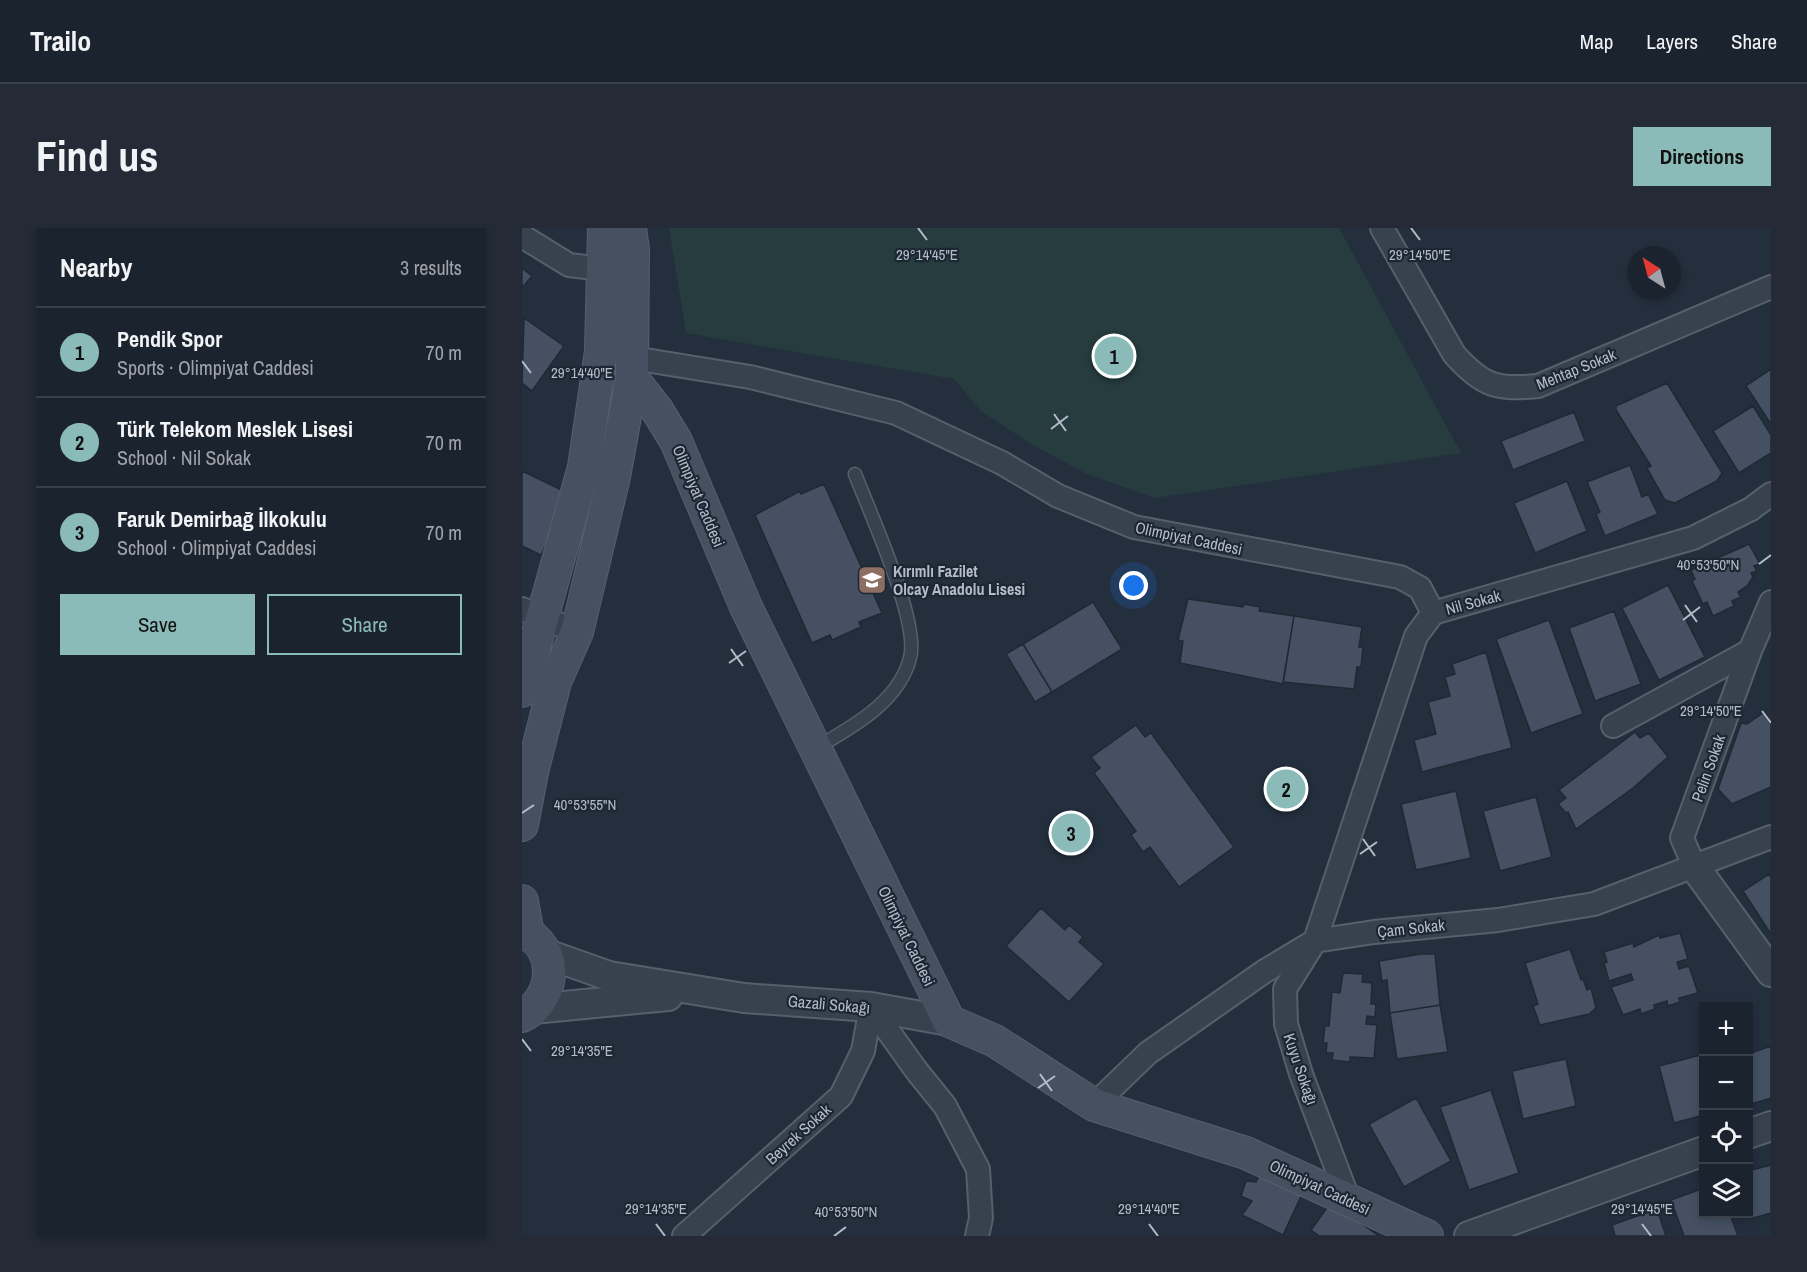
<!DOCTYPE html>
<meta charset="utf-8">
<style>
:root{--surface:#1b232e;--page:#242b36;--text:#f1f3f6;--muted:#a0a4aa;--line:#39404a;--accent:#8bbbb9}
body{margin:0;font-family:"Archivo Narrow",sans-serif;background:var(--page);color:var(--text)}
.controls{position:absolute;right:18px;bottom:18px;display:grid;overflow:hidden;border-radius:0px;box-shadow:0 3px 9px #0003}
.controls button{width:54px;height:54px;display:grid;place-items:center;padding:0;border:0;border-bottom:2px solid var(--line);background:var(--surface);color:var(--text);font:30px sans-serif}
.compass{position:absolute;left:1105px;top:18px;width:54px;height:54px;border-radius:50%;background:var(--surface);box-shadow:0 3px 9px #0003;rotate:324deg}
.you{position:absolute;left:612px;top:358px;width:21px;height:21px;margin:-15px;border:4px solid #fff;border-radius:50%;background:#1a73e8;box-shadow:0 0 0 9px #1a73e833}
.badge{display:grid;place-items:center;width:39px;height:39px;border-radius:50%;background:var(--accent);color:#111;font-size:20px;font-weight:700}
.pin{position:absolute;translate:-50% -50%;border:3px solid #fff;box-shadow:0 2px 6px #0006}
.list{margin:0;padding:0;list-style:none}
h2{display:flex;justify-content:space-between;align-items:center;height:78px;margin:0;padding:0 24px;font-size:26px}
h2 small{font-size:20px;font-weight:400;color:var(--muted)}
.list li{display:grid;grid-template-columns:39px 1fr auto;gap:18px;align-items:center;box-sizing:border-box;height:90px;padding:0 24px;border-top:2px solid var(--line)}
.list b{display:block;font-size:22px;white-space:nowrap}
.list p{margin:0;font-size:20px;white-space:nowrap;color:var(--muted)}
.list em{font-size:20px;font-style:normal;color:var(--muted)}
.actions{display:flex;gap:12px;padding:18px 24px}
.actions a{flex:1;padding:14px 0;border:2px solid var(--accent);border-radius:0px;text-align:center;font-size:21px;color:var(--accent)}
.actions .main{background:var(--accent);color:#111}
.icon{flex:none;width:33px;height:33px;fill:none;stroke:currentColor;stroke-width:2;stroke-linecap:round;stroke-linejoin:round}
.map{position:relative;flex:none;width:1249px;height:1008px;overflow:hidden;border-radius:0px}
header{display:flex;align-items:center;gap:36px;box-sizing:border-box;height:84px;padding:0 30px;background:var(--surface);border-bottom:2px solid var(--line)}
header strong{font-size:28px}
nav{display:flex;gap:33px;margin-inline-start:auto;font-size:21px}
.intro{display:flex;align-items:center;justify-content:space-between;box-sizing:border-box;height:144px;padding:0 36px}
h1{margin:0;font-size:42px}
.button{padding:15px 27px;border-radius:0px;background:var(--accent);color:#111;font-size:21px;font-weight:700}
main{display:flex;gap:36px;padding:0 36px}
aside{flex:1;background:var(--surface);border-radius:0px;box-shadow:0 3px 9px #0003}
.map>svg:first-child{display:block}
</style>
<header>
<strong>Trailo</strong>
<nav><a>Map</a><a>Layers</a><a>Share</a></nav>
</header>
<div class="intro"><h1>Find us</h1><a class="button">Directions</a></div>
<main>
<aside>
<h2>Nearby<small>3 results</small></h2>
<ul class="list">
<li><span class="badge">1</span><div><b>Pendik Spor</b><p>Sports · Olimpiyat Caddesi</p></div><em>70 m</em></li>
<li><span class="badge">2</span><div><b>Türk Telekom Meslek Lisesi</b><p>School · Nil Sokak</p></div><em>70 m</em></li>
<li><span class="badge">3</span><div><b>Faruk Demirbağ İlkokulu</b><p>School · Olimpiyat Caddesi</p></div><em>70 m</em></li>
</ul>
<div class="actions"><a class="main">Save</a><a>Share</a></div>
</aside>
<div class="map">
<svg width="1249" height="1008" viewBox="0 0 1249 1008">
<rect width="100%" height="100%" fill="#242f3e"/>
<path fill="#263c3f" d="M 147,0 L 817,0 L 939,225 L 632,270 L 563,245 L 511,217 L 459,183 L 432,151 L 164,105 Z"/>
<path fill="#455162" stroke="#1f2835" stroke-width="1.5" d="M 0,40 L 10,48 L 0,60 Z
M 2,90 L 42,118 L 10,163 L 0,155 Z
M 1249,141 L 1249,196 L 1224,158 Z
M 1145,155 L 1200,245 L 1195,253 L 1153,275 L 1143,272 L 1125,240 L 1129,238 L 1094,182 L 1094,178 Z
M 1231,178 L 1249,207 L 1249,225 L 1217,245 L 1191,203 Z
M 1052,184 L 1063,213 L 991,242 L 979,213 Z
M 1108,237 L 1120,269 L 1126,266 L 1136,286 L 1083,308 L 1074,286 L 1078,284 L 1065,254 Z
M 0,243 L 48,266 L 19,327 L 0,318 Z
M 1045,253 L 1065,303 L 1013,325 L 992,275 Z
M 302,256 L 360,385 L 337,394 L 339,399 L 310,412 L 308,407 L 290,415 L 233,287 L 278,263 L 279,266 Z
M 1227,316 L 1238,336 L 1232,338 L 1235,343 L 1229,345 L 1231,349 L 1225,358 L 1216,364 L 1219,369 L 1210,373 L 1212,378 L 1191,388 L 1185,374 L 1181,376 L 1170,353 L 1173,351 L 1169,342 Z
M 1146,357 L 1183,429 L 1137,452 L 1100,380 Z
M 666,371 L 721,379 L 722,376 L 738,379 L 737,383 L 772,388 L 761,456 L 658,435 L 661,413 L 656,412 Z
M 571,374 L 600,421 L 530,464 L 501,416 Z
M 1092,383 L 1119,456 L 1073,473 L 1047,400 Z
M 772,388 L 840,399 L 837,419 L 841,419 L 839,439 L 835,439 L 832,461 L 761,454 Z
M 1027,392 L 1061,486 L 1009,505 L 974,411 Z
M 501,416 L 530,464 L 513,474 L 484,426 Z
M 964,424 L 990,520 L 900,544 L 892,512 L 914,506 L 906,474 L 928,468 L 923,449 L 933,446 L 930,436 Z
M 1241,485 L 1249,496 L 1249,559 L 1210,576 L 1196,561 L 1219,495 L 1225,496 Z
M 614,497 L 623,509 L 629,505 L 712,619 L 657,659 L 628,619 L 621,624 L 609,607 L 614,603 L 572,545 L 578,540 L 569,529 Z
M 1113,504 L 1118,510 L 1127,505 L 1146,529 L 1111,560 L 1054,601 L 1046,584 L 1044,585 L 1036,576 L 1044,570 L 1037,562 Z
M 934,563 L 949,630 L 894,642 L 879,576 Z
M 1014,569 L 1030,629 L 978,643 L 961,583 Z
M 1247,646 L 1249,650 L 1249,706 L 1221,663 Z
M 519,680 L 543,702 L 547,697 L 561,709 L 557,714 L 582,736 L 547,774 L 484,718 Z
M 1158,705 L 1166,731 L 1155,734 L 1157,741 L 1167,738 L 1176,765 L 1157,770 L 1158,774 L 1146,778 L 1145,773 L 1132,777 L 1133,781 L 1119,786 L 1118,781 L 1101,787 L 1089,759 L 1111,752 L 1109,746 L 1087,753 L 1082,735 L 1085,734 L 1082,724 L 1111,715 L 1112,719 L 1137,707 L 1138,710 Z
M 1048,721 L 1059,752 L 1061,751 L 1065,762 L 1069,760 L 1074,780 L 1067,786 L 1018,797 L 1011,778 L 1016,776 L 1003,735 Z
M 899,726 L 913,726 L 918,777 L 868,785 L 865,752 L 860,753 L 857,733 Z
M 821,745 L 841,746 L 840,754 L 850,755 L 849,776 L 854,776 L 853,789 L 845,788 L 844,796 L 855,797 L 852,830 L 828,829 L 828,834 L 810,832 L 811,825 L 804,825 L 805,815 L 801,815 L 803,798 L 807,798 L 810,764 L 818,765 Z
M 918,777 L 926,824 L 875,831 L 868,785 Z
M 1249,818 L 1249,870 L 1226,877 L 1226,826 Z
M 1182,826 L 1182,887 L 1152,895 L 1137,838 Z
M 1044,831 L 1054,878 L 1001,891 L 990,843 Z
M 969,862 L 997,945 L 947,962 L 918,879 Z
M 894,870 L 929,933 L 882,959 L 847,896 Z
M 1249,937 L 1249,985 L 1228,991 L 1226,943 Z
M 738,946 L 781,964 L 761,1007 L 720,987 L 730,973 L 719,968 L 724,953 L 734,954 Z
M 1182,960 L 1182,986 L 1208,986 L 1216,1008 L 1162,1008 L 1149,972 Z
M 809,974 L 857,1008 L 797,1008 L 789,1002 Z
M 1135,981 L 1144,1008 L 1093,1008 L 1090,997 Z"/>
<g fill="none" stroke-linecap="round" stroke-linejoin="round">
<g stroke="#565f6c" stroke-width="15">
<path id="service" d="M 294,520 C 330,499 377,474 388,430 C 398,394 348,285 333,246"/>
</g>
<g stroke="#565f6c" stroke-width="26">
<path id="minor" d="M 860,0 L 932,126 C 960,158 975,162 1016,158 L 1249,59
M 0,8 L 47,37 L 81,41
M 111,130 L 228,149 L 374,185 L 480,235 L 536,268 L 612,299 L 878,349 L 898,360 L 911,385
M 0,381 L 55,404
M 1091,498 L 1228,423
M 1172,638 L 1160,610 L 1228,423 L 1249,374
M 349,779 L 394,842 L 423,878 L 456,941 L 459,990 L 455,1008
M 572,877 L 626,825 L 743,743 L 793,713 L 852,704 L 976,692 L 1072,676 L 1249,609
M 827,973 L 779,846 L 764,796 L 763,761 L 793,713 L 894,408 L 911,385 L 1171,310 L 1229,281 L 1249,266
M 162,1008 L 319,868 L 341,823 L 349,779"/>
</g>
<g stroke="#565f6c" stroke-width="32">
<path id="tertiary" d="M 1172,638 L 1249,744
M 22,725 L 87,748 L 222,770 L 349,779 L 427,793
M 11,781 L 146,768
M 1226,906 L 1249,898
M 947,1008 L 1182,923"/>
</g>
<g stroke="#565f6c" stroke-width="34">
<path id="secondary" d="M 110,150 L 135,182 L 154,213 L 224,379 L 427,793 L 473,813 L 572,877 L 724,925 L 905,1008
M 0,463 L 62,239 L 79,123 L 82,0
M 0,597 L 10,544 L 33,454 L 55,404 L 92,249 L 110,150 L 111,22 L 108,0
M 0,673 L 6,706
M 0,703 C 38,719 34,771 0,788"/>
</g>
<use href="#service" stroke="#38414e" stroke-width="12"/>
<use href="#minor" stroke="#38414e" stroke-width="22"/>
<use href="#tertiary" stroke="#38414e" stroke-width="28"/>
<use href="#secondary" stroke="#465061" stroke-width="32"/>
</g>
<path fill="none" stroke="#b4bcc9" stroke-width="2" d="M 396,0 L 405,12M 889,0 L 898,12M 0,133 L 9,145M 532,186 L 544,203M 529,201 L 546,188M 1237,336 L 1249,327M 1163,377 L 1175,394M 1161,392 L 1178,379M 209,421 L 221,438M 207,435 L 224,423M 1240,483 L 1249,495M 0,585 L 12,577M 841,611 L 853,628M 838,626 L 855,614M 0,811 L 9,823M 518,846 L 530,863M 516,860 L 533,848M 134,996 L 143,1008M 627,996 L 636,1008M 1120,996 L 1129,1008M 312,1008 L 324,999"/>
<defs>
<g id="school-square" transform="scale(1.5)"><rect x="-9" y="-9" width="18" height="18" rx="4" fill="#8d6e63" stroke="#1d2633"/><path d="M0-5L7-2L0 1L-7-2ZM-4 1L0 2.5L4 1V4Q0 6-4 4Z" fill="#fff"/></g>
</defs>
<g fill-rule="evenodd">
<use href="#school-square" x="350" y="352"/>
</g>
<g text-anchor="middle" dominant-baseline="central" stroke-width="4.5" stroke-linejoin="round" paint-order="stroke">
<g font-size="16" fill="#b4bcc9" stroke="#1d2633">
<text transform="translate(1054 141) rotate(-22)">Mehtap Sokak</text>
<text transform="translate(177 268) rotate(67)">Olimpiyat Caddesi</text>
<text transform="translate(667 310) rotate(12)">Olimpiyat Caddesi</text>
<text transform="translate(951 374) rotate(-15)">Nil Sokak</text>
<text transform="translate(1186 540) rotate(-70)">Pelin Sokak</text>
<text transform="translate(889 700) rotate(-6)">Çam Sokak</text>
<text transform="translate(385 708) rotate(64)">Olimpiyat Caddesi</text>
<text transform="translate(307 776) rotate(5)">Gazali Sokağı</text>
<text transform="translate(779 841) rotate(71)">Kuyu Sokağı</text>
<text transform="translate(276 906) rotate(-42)">Beyrek Sokak</text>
<text transform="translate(798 959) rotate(25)">Olimpiyat Caddesi</text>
</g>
<g font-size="16" font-weight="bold" fill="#b4bcc9" stroke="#1d2633" text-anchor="start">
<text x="371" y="343">Kırımlı Fazilet<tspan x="371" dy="18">Olcay Anadolu Lisesi</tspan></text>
</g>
</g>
<g font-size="15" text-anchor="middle" fill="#b4bcc9" stroke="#1d2633" stroke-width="4.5" stroke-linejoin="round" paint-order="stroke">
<text x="405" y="32">29°14'45"E</text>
<text x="898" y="32">29°14'50"E</text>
<text x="60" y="150">29°14'40"E</text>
<text x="1186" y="342">40°53'50"N</text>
<text x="1189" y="488">29°14'50"E</text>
<text x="63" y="582">40°53'55"N</text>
<text x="60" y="828">29°14'35"E</text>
<text x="134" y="986">29°14'35"E</text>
<text x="627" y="986">29°14'40"E</text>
<text x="1120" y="986">29°14'45"E</text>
<text x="324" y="989">40°53'50"N</text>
</g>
</svg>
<div class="controls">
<button>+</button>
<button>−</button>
<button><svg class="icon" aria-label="locate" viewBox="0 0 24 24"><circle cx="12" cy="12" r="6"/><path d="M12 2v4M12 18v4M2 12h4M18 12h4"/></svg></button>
<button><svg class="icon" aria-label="layers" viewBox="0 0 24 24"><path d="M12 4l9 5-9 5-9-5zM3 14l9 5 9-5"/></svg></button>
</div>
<svg class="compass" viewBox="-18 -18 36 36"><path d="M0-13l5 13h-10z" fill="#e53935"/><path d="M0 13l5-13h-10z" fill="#a0a4aa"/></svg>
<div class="you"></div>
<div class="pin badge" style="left:592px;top:128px">1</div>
<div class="pin badge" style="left:764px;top:561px">2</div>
<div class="pin badge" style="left:549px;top:605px">3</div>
</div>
</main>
